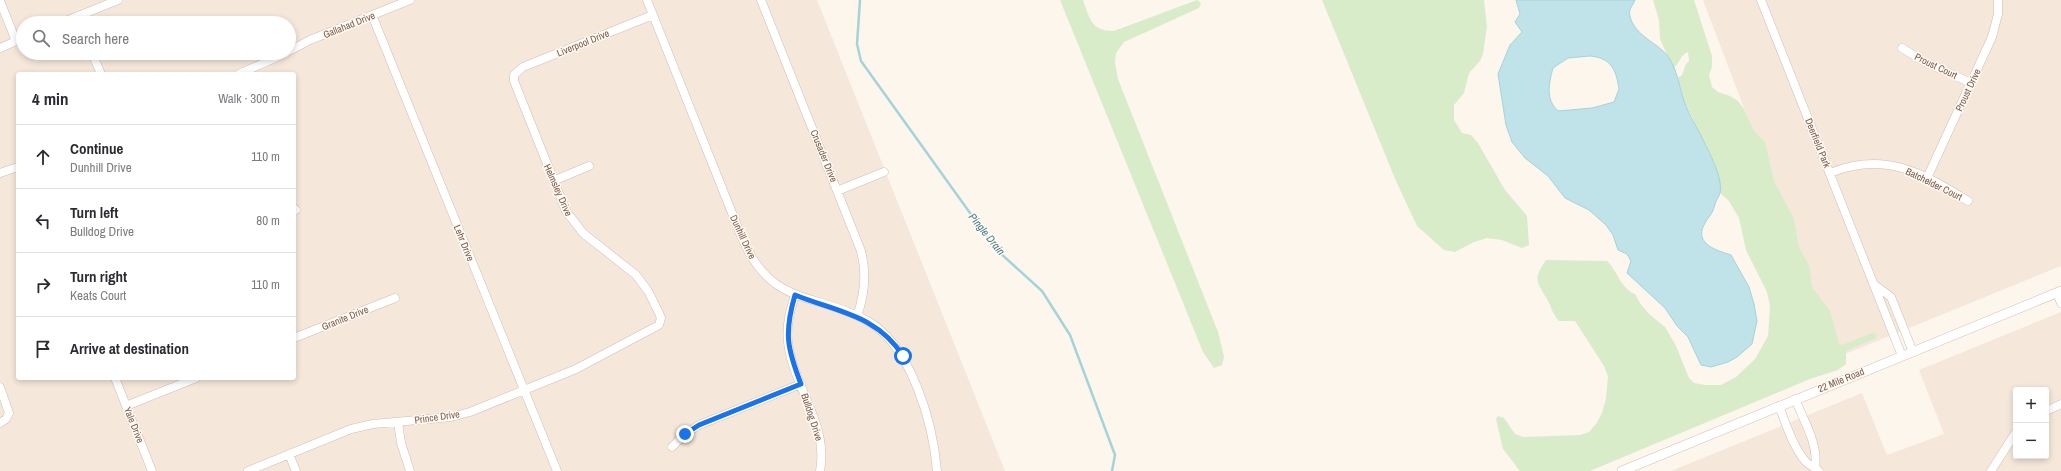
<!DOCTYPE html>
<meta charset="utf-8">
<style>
:root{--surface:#fff;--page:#f2f2f3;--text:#2b2b33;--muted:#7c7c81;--line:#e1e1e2}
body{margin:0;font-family:"Archivo Narrow",sans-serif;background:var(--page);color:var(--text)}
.controls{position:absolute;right:12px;bottom:12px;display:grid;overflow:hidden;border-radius:4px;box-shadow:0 2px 6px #0003}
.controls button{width:36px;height:36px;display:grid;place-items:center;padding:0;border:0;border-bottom:1px solid var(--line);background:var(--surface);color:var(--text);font:20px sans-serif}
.stop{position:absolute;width:12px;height:12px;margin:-9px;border:3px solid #1a73e8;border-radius:50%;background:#fff}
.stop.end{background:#1a73e8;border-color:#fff;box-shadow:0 1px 4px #0008}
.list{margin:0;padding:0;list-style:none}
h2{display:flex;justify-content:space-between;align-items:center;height:52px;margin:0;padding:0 16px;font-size:17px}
h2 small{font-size:13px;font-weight:400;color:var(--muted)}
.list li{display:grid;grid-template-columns:26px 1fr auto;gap:12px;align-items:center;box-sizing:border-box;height:64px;padding:0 16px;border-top:1px solid var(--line)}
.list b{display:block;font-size:15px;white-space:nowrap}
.list p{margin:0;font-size:13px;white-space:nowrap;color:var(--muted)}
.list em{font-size:13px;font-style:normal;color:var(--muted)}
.icon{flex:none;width:22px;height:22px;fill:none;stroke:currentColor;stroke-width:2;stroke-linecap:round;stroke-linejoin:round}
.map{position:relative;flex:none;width:2061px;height:471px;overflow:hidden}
.search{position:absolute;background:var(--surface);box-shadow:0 2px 6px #0003;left:16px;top:16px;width:280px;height:44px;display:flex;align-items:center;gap:10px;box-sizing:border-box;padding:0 14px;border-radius:22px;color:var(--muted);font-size:15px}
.panel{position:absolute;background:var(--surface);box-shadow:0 2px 6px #0003;left:16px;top:72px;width:280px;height:308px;border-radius:4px}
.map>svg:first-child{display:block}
</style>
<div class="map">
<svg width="2061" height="471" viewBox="0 0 2061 471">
<rect width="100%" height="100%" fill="#fdf6ec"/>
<path fill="#f5e8da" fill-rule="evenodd" d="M 0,0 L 817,0 L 1005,471 L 0,471 ZM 23,23 L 289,23 L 289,53 L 23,53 ZM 18,74 L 294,74 L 294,378 L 18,378 Z
M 1703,0 L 2061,0 L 2061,266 L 1838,357 Z
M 2061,312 L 2061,471 L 1671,471 L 1862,393 L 1887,455 L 1944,434 L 1919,370 ZM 2016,390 L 2046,390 L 2046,456 L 2016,456 Z"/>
<path fill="#d8ecc9" d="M 1060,0 L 1083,0 C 1090,19 1091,31 1114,31 L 1197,0 L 1201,3 L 1199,8 L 1124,42 L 1116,53 L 1115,63 L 1118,79 L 1218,332 L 1224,357 L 1222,365 L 1214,368 L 1203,352 Z
M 1322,0 L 1484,0 L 1487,27 L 1483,54 L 1480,61 L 1469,73 L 1464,93 L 1454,105 L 1454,120 L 1462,133 L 1471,135 L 1478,143 L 1505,190 L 1527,216 L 1529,245 L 1522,248 L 1502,240 L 1487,238 L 1474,242 L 1455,252 L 1444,250 L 1417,226 L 1396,181 Z
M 1653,0 L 1694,0 L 1712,56 L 1712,67 L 1709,75 L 1712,87 L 1718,92 L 1730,96 L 1738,101 L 1744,109 L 1754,131 L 1765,142 L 1774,181 L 1794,219 L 1799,248 L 1809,265 L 1812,287 L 1830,311 L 1839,343 L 1842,345 L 1874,332 L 1877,335 L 1876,338 L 1846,351 L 1846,364 L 1838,370 L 1810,379 L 1590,471 L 1520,471 L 1503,449 L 1496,419 L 1498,416 L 1504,418 L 1515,434 L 1523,437 L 1580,435 L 1589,432 L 1596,424 L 1602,413 L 1606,398 L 1608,377 L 1604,366 L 1575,321 L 1559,321 C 1552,314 1552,307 1547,299 C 1536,281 1533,279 1546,260 L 1607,261 C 1617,270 1621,289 1635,294 L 1640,303 L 1649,314 L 1665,327 L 1676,346 L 1689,378 L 1694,383 L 1705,385 L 1721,385 L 1736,377 L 1755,359 L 1768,336 L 1770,306 L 1767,292 L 1746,250 L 1739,218 L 1729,201 L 1720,193 L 1715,164 L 1684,101 L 1677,78 L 1682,75 L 1686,64 L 1689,61 L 1688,52 C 1680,55 1680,64 1673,68 L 1660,39 L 1659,20 Z"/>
<path fill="#bfe3e8" stroke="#a5d3da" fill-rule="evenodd" d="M 1516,0 L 1635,0 C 1633,6 1628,9 1630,16 C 1634,35 1656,42 1667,55 C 1677,68 1679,86 1684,101 C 1689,116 1699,130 1705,144 C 1711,156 1723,179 1720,193 C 1719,197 1716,200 1715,204 C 1712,216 1709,215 1704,225 C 1694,244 1718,251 1731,255 L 1749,287 L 1754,304 L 1757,321 L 1752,344 L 1737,357 L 1728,362 L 1711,367 L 1701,365 L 1688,337 L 1677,326 L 1665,308 L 1627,273 L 1631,261 L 1627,254 L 1618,250 L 1613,235 L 1606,225 L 1589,210 L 1565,198 L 1548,176 L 1525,158 L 1512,142 L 1506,125 L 1498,74 L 1510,45 L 1522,32 L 1515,22 L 1520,14 ZM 1590,56 C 1611,58 1616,69 1619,89 L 1614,102 L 1592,108 L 1558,111 C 1545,99 1549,83 1553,68 L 1568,58 Z"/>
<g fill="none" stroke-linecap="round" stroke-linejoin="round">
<path stroke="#a5d3da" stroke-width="2.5" d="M 860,0 L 857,44 L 861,61 L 970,213 L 999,252 L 1042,291 L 1070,335 L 1115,455 L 1112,471"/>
<g stroke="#d1beb0" stroke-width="9">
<path id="minor" d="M 647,0 L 742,238 C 772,307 811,291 866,320 C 911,344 933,423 937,471
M 761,0 L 861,251 C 867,274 865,294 857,316
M 1761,0 L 1902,356
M 0,1 L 16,41
M 372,15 L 557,471
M 61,23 L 118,0
M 0,48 L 23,38
M 1902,48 L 1923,61 L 1971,83
M 289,51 L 310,40 L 410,0
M 92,53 L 101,74
M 239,74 L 286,53
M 0,173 L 18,167
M 1830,173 C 1884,151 1921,172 1968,201
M 1927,178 L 1992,37 L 1998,14 L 1998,0
M 553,181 L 589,166
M 837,191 L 884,172
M 294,208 L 296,210
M 1876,286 L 1891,297 L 1913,352
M 2057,293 L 2061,303
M 795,295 C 790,311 786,325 788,342 C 793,387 829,424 820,471
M 294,338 L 395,298
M 115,378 L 152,471
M 0,387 L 9,413 L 6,419 L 0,423
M 1795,399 C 1803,419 1819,445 1815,467
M 126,406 L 196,378
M 1779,406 C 1786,424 1793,447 1806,462 C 1810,466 1815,467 1819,471
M 2046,411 L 2061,404
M 398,422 L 401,443 L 410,471
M 672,447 L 685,434 L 699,425 L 801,384
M 289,454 L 296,471
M 248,471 L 351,429 L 373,424 L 451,417 L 470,412 L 576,369 L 659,325 L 661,318 L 659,313 L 648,291 L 636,275 L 583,233 L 566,211 L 514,81 L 514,75 L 523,67 L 653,15
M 1991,471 L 2016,432"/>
</g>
<g stroke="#d1beb0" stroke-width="10">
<path id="tertiary" d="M 1622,471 L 2061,291"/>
</g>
<use href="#minor" stroke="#fff" stroke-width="8"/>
<use href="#tertiary" stroke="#fff" stroke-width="9"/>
</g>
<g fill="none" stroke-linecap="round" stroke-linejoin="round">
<path stroke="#1a73e8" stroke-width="5" d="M 685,434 L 699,425 L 801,384 C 787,348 784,333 795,295 C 837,312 877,315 903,356"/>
</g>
<g text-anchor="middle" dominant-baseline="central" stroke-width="3" stroke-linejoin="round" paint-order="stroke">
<g font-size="10" fill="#7a5c4d" stroke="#fffaf3">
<text transform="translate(349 25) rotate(-22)">Gallahad Drive</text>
<text transform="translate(583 43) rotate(-22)">Liverpool Drive</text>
<text transform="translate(1936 66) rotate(26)">Proust Court</text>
<text transform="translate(1968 90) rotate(-65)">Proust Drive</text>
<text transform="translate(1818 143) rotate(68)">Deerfield Park</text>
<text transform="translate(824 156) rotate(68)">Crusader Drive</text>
<text transform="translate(1934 184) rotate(26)">Batchelder Court</text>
<text transform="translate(558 190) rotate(66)">Helmsley Drive</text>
<text transform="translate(743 237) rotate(65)">Dunhill Drive</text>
<text transform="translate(464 243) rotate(68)">Lehr Drive</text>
<text transform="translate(345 318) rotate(-22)">Granite Drive</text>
<text transform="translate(1841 380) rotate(-22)">22 Mile Road</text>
<text transform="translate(437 417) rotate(-8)">Prince Drive</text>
<text transform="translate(812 417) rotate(72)">Bulldog Drive</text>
<text transform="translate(134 425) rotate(68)">Yale Drive</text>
</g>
<g font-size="11" font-style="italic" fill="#437c86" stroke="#fffaf3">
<text transform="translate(987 234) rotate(51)">Pingle Drain</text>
</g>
</g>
</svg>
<div class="controls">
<button>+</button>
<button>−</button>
</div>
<div class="stop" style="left:903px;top:356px"></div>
<div class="stop end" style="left:685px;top:434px"></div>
<div class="search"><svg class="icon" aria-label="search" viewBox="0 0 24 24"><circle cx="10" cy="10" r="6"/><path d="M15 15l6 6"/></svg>Search here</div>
<section class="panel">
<h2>4 min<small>Walk · 300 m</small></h2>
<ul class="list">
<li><svg class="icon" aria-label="ahead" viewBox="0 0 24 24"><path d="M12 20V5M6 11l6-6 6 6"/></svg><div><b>Continue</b><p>Dunhill Drive</p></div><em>110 m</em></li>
<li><svg class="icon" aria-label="left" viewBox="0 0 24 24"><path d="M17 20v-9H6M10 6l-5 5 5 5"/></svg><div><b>Turn left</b><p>Bulldog Drive</p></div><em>80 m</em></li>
<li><svg class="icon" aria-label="right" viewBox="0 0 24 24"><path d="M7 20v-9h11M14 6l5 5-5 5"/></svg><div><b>Turn right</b><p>Keats Court</p></div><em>110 m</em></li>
<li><svg class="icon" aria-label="arrive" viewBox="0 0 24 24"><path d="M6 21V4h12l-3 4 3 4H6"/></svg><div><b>Arrive at destination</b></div></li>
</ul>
</section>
</div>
